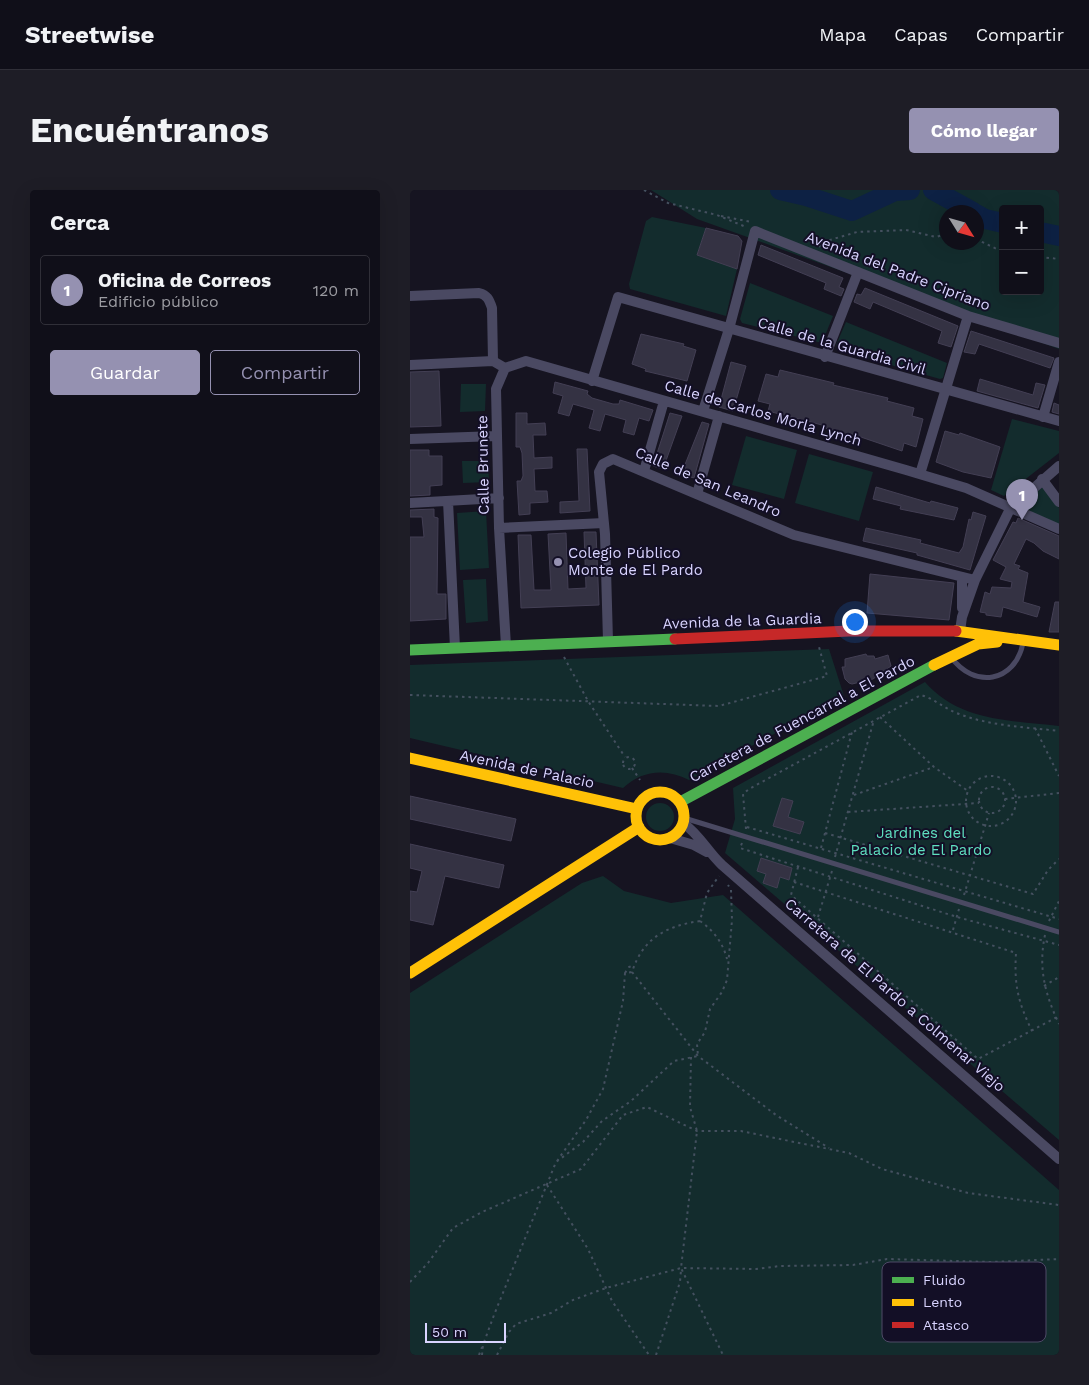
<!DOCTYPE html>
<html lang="es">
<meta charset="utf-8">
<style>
:root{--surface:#100f19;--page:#1e1d26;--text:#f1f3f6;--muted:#9c9ca2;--line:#302f38;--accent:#9591b1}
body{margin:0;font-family:"Work Sans",sans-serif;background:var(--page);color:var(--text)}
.controls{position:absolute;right:15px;top:15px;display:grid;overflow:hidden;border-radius:5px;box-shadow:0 5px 20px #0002}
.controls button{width:45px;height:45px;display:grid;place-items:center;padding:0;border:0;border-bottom:1px solid var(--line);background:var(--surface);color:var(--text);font:25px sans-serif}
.compass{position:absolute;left:529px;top:15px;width:45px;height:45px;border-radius:50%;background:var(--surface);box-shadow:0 5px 20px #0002;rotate:127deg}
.scale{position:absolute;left:15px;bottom:12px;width:81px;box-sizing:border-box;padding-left:5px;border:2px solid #d9d4ff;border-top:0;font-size:14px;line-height:18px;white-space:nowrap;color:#d9d4ff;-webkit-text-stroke:4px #130f26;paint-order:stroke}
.you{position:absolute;left:444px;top:431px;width:18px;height:18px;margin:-12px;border:4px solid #fff;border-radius:50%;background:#1a73e8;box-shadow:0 0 0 8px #1a73e833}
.badge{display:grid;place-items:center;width:32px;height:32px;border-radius:50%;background:var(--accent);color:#fff;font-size:16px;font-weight:700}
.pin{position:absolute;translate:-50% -41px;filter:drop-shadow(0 1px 2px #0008)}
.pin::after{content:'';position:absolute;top:26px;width:18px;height:15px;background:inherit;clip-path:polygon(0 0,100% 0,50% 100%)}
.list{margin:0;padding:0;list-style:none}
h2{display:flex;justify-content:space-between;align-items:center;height:65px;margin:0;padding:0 20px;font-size:21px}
h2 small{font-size:16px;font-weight:400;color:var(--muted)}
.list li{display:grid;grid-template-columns:32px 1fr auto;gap:15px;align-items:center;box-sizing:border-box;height:70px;margin:0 10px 10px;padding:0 10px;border:1px solid var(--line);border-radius:5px}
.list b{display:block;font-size:19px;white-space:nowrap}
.list p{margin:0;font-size:16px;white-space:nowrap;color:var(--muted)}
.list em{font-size:16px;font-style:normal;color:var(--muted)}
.actions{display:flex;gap:10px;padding:15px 20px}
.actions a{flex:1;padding:11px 0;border:1px solid var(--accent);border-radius:5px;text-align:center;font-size:18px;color:var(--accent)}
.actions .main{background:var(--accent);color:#fff}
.map{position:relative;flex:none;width:649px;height:1165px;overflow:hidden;border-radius:5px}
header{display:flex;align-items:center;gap:30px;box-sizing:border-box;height:70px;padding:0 25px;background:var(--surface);border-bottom:1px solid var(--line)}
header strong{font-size:24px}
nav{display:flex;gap:28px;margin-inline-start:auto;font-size:18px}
.intro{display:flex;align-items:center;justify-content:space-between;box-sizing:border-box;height:120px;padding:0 30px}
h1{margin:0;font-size:35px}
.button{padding:12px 22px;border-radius:5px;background:var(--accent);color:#fff;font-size:18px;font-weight:700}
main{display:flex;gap:30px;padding:0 30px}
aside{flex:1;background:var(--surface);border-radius:5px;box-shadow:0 5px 20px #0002}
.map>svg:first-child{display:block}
</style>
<header>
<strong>Streetwise</strong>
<nav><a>Mapa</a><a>Capas</a><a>Compartir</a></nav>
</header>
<div class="intro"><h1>Encuéntranos</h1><a class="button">Cómo llegar</a></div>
<main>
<aside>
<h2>Cerca<small></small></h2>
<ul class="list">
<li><span class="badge">1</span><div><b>Oficina de Correos</b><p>Edificio público</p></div><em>120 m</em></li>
</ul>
<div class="actions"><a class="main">Guardar</a><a>Compartir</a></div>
</aside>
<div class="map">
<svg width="649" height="1165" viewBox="0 0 649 1165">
<rect width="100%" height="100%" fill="#161421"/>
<path fill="#132c2d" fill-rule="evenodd" d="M 241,0 L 649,0 L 649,159 L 287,29 ZM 593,19 L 630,19 L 630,101 L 593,101 ZM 536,22 L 566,22 L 566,52 L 536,52 Z
M 242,27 L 296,38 L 287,65 L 327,79 L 316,126 L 220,99 L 219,94 L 236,31 Z
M 340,93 L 423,126 L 412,153 L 332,133 L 330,129 Z
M 436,132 L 537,173 L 533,188 L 530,189 L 428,160 L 426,155 Z
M 51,194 L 76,194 L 75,221 L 50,222 Z
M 602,229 L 649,241 L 649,263 L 594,306 L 581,300 Z
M 336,246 L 387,260 L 374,309 L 322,295 Z
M 399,264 L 463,282 L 449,331 L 385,313 Z
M 52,271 L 78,271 L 79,292 L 53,293 Z
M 633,296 L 649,318 L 649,335 L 609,316 Z
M 76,321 L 79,378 L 50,380 L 47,323 Z
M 76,389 L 78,431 L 56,433 L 53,390 Z
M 419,459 L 434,506 L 279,590 C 256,578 232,580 213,598 L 0,548 L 0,475 Z
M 515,492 C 550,532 600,530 649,536 L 649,950 L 315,663 L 325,629 L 323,598 Z
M236 627a14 14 0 1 1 28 0a14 14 0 1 1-28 0Z
M 193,686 L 214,701 L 261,713 L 313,705 L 649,1000 L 649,1165 L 0,1165 L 0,803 L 172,693 Z"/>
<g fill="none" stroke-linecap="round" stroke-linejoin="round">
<path stroke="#0d2144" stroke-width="20" d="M 370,0 L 396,6 L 442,21 L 485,1 L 500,0
M 523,0 L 563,22
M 566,24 L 575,29 L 593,33
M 630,42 L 649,46"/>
</g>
<path fill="#343243" stroke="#433f54" d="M 296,38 L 328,46 L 332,51 L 327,79 L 287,65 Z
M 351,55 L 433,88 L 429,97 L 434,99 L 431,106 L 414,99 L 416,93 L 348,65 Z
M 455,98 L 548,136 L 541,157 L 528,153 L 532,141 L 463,112 L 460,119 L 444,112 L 447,104 L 451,105 Z
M 561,141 L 644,168 L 640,178 L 569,154 L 565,164 L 554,162 Z
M 231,144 L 274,154 L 273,156 L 286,160 L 277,191 L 235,181 L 236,179 L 222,174 Z
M 321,172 L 336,176 L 323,221 L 309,217 Z
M 370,180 L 424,193 L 423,195 L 478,208 L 477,211 L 504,218 L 502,226 L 513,229 L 506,257 L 494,253 L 492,261 L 439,243 L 438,245 L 412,237 L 412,235 L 358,221 L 360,214 L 348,211 L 356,184 L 368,187 Z
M 29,181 L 31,236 L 0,237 L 0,182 Z
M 570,189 L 623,205 L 626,193 L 635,195 L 628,218 L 567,201 Z
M 145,192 L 178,201 L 177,204 L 182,208 L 203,214 L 209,214 L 210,210 L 243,220 L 239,231 L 229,228 L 224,245 L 213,242 L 216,230 L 195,224 L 190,241 L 179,238 L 184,220 L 163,214 L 159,226 L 148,223 L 153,206 L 143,203 Z
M 644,213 L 649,215 L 649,224 L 642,222 Z
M 106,223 L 117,223 L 117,234 L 135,233 L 136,245 L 123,245 L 124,268 L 142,267 L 142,278 L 124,279 L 125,301 L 137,301 L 138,312 L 120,313 L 120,324 L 109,325 L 107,291 L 111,291 L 113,286 L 112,263 L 110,257 L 106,257 Z
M 260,223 L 272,226 L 253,279 L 243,276 Z
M 292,232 L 299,234 L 284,288 L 274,285 L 276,277 L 274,277 Z
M 535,241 L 549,245 L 550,243 L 590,257 L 581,288 L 553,282 L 526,272 Z
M 167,259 L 177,259 L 180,321 L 150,323 L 150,312 L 169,311 Z
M 0,260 L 19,260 L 19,266 L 32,266 L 32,295 L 20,296 L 20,305 L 0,306 Z
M 466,297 L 520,313 L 521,311 L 548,318 L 544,330 L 490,319 L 491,316 L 463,309 Z
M 24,319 L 24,327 L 28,328 L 27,404 L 36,404 L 36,429 L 0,431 L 0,347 L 14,347 L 12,327 L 0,327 L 0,320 Z
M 563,322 L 576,326 L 560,380 L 507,365 L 507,363 L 453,351 L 456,338 L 511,350 L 510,353 L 549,363 L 553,357 L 559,329 L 561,330 Z
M 608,328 L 649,346 L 649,369 L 633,361 L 624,353 L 616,349 L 604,374 L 610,376 L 608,379 L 618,383 L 613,412 L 630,417 L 627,427 L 593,417 L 591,427 L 576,425 L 576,423 L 570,422 L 575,402 L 580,404 L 582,397 L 601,398 L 602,392 L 590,389 L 596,377 L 583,370 L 603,332 L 606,333 Z
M 174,342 L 186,342 L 189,415 L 111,418 L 108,345 L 121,345 L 124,400 L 141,400 L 138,344 L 156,343 L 158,399 L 176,398 Z
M 460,384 L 544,393 L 539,430 L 457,423 Z
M 645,412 L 649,412 L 649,442 L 639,442 Z
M 456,464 L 457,466 L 464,466 L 465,469 L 478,465 L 481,476 L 463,489 L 442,494 L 439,493 L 435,489 L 432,477 L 435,477 L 435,469 Z
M 0,606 L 106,629 L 101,651 L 0,629 Z
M 372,608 L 383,611 L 378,627 L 394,632 L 390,644 L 363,636 Z
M 0,654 L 94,675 L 89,698 L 35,686 L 23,735 L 0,730 L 0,701 L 7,702 L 12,681 L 0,678 Z
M 351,668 L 382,678 L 379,690 L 370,687 L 367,698 L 353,693 L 356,684 L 347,681 Z"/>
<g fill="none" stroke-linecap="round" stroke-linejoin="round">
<path stroke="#44505f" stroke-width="2" stroke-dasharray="2.5 4" stroke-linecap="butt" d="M 234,0 L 258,13 L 307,25 L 336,37
M 311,26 L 341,32
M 566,49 L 593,62
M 400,51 L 413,52
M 409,57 L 413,52 L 447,42 L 496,40 L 526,47 L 536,44
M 630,67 L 649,69
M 154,467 L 178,511 L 215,567
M 0,505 L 309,516 L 417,486 L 409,457
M 470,527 L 524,577 L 558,601
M 625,538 L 649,586
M213 573a6 6 0 1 1 12 0a6 6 0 1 1-12 0Z
M 222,578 L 230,590
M556 611a25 25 0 1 1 50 0a25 25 0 1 1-50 0Z
M569 610a13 13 0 1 1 26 0a13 13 0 1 1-26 0Z
M 444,605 L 524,577
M 595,609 L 649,603
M 438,622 L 569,613
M 337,637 L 649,729
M 336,639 L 333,604 L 339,599 L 511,505 C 525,509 535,519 549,524 C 581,536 615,537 649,541
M 415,643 L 623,704 L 638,680 L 649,669
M 332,653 L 330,658 L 547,727 L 649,755
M 411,658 L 442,542
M 425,667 L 464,530
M 388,677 L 381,705 L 568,869 L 649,826
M 384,692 L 606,763 C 604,795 608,812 622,841
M 554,705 L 579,623
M 408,727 L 422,681
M 290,731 C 304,741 313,753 317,769
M 639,731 L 649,711
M 543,740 L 549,719
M 635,745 C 628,778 635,804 649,834
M 222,782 L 288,866 L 366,925 L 419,958
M 215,783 L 219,777 L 224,775
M 634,796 L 649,787
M 281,867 L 280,917 L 287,941 L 271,1078 L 313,1165
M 147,971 L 176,930 L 193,899 L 213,811 L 215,783 L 222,782 C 233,748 256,736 290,731 L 297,703 L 309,686
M 137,995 L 178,1059 L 202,1111 L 239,1165
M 0,1092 L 18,1073 L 43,1038 L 72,1022 L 171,979 L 213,925 L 237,917 L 287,941 L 331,941 L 394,954 L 439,963 L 472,979 L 558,1003 L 649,1015
M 69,1165 L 72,1157
M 72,1165 L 73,1155 L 84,1125 L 146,972 L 173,952 L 192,931 L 221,911 L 264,871 L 288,866 L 287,854 L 295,842 L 300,819 L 312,802 L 317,790 L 322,730 L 321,700 L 318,695
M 87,1165 L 99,1142 L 106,1134 L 141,1123 L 163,1110 L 196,1098 L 271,1078 L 346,1079 L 370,1076 L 443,1075 L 477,1069 L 581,1072 L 649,1069
M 246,1165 L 270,1092 L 271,1080"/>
<path stroke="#4a4962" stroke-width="5" d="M 541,467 C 564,499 605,493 613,453
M 274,628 L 649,742"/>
<path stroke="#4a4962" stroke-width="10" d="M 0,106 L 69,103 C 77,105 79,109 82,118 L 83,171 L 95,178
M 415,167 L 448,82
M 0,175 L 83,171
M 95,178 L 116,171 L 496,280 L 556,298 L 649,339
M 95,178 L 86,199 L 89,338 L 96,456
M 182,191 L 208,107 L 649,231
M 293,221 L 319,139 L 345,41 L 558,126 L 649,153
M 633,227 L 649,172
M 0,249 L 87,246
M 234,281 L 254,211
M 510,284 L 558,126
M 632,289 L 649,312
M 287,304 L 309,226
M 38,311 L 45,458
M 0,313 L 89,308
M 89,338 L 194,333
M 552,418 L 552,387
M 550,441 L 552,427 L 565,390 L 600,319 L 649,276
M 198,451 L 195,344 L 189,282 L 193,274 L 203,269 L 384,345 L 565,390
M 273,633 C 289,644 298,662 312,675 L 649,969
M 260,648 L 284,655 L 297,662"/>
<path stroke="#4caf50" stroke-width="11" d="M 0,460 L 265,449
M 270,612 L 524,475"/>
<path stroke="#ffc107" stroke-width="11" d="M 546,441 L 649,455
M 524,475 L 568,454 L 587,452
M 0,568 L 227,619
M226 626a24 24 0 1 1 48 0a24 24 0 1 1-48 0Z
M 0,783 L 229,637"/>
<path stroke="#c62828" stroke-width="11" d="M 265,449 L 439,441 L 546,441"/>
</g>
<circle fill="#9591b1" stroke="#130f26" stroke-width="2" cx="148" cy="372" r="5"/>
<g text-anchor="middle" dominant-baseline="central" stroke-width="4" stroke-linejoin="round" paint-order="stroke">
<g font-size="15" fill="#d9d4ff" stroke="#130f26">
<text transform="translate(488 81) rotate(21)">Avenida del Padre Cipriano</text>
<text transform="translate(432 156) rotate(16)">Calle de la Guardia Civil</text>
<text transform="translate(353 223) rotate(16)">Calle de Carlos Morla Lynch</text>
<text transform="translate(73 275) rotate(-91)">Calle Brunete</text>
<text transform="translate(298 292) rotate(23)">Calle de San Leandro</text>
<text transform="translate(332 431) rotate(-2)">Avenida de la Guardia</text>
<text transform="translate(392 529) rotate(-28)">Carretera de Fuencarral a El Pardo</text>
<text transform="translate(117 579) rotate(12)">Avenida de Palacio</text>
<text transform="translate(485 805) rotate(41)">Carretera de El Pardo a Colmenar Viejo</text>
</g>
<g font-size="15" fill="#d9d4ff" stroke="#130f26" text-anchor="start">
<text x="158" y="363">Colegio Público<tspan x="158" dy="17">Monte de El Pardo</tspan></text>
</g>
<g font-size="15" fill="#5fe0c0" stroke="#130f26">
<text x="511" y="643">Jardines del<tspan x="511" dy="17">Palacio de El Pardo</tspan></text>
</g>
</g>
<rect x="472" y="1072" width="164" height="80" rx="8" fill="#130f26" stroke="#4e4a67" stroke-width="1"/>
<rect x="482" y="1087" width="22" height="6" fill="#4caf50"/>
<rect x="482" y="1109" width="22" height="7" fill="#ffc107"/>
<rect x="482" y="1132" width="22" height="6" fill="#c62828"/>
<g font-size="14" fill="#d9d4ff">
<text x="513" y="1095">Fluido</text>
<text x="513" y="1117">Lento</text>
<text x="513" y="1140">Atasco</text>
</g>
</svg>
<div class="controls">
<button>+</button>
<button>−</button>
</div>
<svg class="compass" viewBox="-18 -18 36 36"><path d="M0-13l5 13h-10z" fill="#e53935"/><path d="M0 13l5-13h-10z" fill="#9c9ca2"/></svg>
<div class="scale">50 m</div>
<div class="you"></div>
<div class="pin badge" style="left:612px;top:330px">1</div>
</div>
</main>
